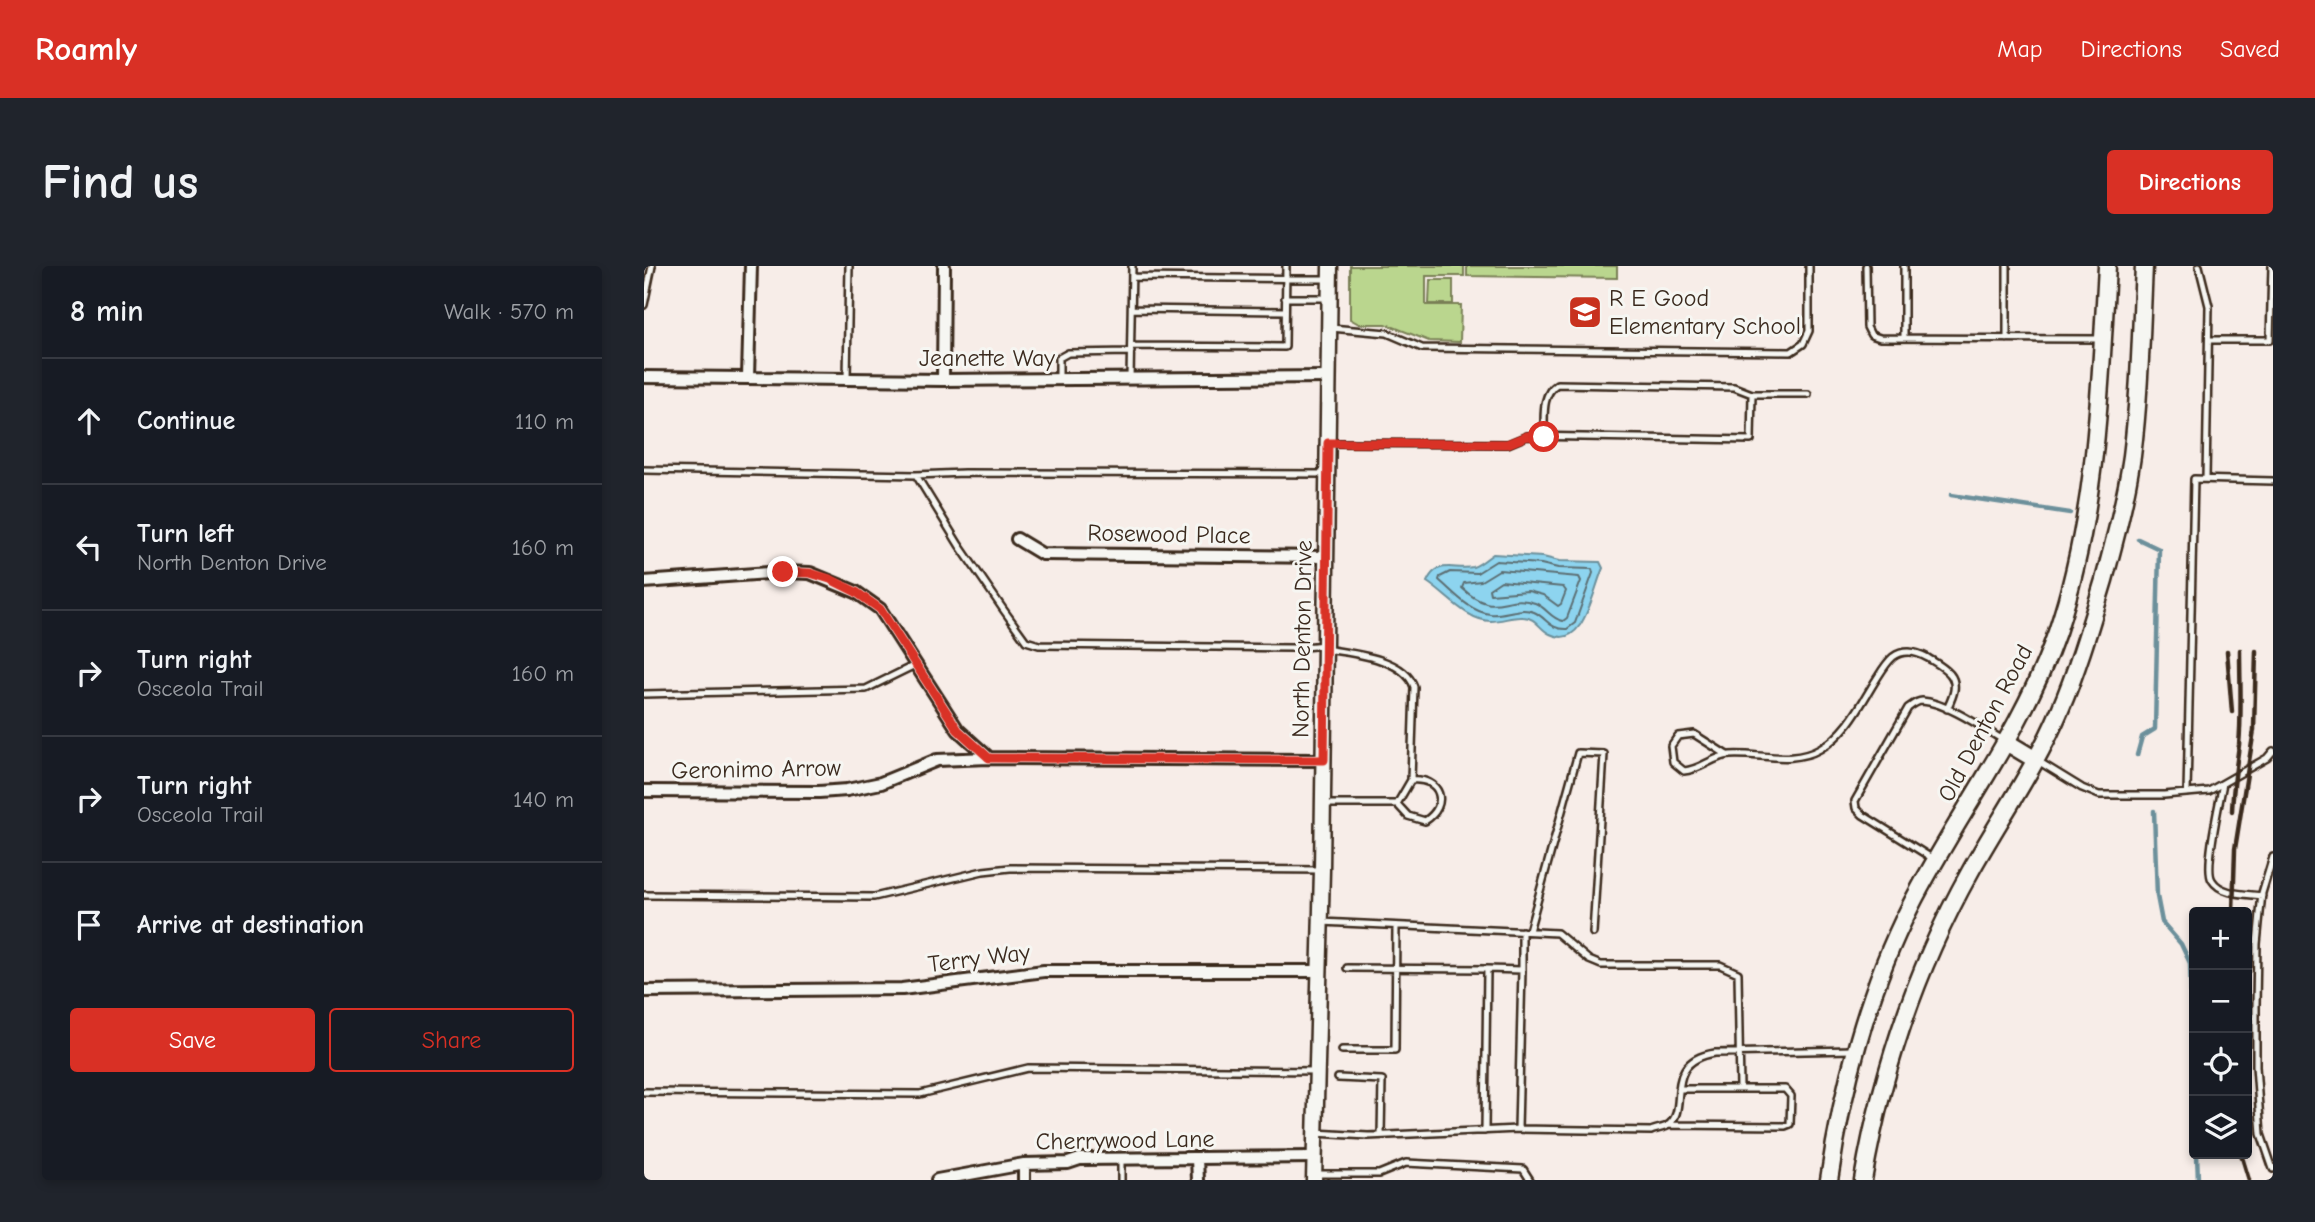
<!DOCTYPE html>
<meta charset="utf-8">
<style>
:root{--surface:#171b24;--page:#20242c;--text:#f1f3f6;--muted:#9ea1a6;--line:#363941;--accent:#d93025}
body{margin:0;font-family:"Comic Neue",sans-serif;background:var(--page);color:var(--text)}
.controls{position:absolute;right:21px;bottom:21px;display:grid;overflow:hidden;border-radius:7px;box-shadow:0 4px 10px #0003}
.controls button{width:63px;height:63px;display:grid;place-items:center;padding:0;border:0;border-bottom:2px solid var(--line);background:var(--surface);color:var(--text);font:35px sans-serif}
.stop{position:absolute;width:21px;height:21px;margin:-16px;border:5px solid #d93025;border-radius:50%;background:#fff}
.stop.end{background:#d93025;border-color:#fff;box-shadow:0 2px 7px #0008}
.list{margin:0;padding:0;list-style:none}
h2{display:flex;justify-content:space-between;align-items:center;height:91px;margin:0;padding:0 28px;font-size:30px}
h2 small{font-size:23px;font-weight:400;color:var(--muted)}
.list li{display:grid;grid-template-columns:46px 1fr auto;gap:21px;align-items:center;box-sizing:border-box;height:126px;padding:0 28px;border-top:2px solid var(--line)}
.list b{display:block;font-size:26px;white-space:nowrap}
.list p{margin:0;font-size:23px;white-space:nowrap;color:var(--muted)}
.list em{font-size:23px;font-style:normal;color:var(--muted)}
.actions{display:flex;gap:14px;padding:21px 28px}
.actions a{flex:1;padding:16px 0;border:2px solid var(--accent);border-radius:7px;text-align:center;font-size:24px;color:var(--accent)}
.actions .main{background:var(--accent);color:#fff}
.icon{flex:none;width:38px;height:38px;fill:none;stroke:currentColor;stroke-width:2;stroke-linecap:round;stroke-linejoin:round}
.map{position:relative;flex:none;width:1629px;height:914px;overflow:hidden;border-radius:7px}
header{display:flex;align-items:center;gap:42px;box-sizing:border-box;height:98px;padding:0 35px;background:var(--accent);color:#fff}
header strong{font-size:33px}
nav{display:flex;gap:38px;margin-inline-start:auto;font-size:24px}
.intro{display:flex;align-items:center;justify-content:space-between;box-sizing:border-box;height:168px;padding:0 42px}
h1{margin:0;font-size:49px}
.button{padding:18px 32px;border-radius:7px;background:var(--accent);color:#fff;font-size:24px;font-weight:700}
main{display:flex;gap:42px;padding:0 42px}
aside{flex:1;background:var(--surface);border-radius:7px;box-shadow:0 4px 10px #0003}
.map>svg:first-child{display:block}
</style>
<header>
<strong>Roamly</strong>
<nav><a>Map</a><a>Directions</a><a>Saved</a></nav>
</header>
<div class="intro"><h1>Find us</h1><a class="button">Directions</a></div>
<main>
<aside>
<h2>8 min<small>Walk · 570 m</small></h2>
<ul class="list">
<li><svg class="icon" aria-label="ahead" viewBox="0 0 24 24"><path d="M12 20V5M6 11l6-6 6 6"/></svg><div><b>Continue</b></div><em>110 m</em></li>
<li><svg class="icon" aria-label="left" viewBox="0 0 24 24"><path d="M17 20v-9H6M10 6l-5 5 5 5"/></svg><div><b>Turn left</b><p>North Denton Drive</p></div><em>160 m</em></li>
<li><svg class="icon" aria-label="right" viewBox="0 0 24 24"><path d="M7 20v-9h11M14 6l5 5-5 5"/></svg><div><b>Turn right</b><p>Osceola Trail</p></div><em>160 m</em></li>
<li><svg class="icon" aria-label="right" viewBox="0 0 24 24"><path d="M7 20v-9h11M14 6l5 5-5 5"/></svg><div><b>Turn right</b><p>Osceola Trail</p></div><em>140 m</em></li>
<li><svg class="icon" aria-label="arrive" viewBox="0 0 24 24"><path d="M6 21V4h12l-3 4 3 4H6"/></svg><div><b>Arrive at destination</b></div></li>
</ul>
<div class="actions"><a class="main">Save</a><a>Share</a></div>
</aside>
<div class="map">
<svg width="1629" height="914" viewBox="0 0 1629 914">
<rect width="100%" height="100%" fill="#f7ede8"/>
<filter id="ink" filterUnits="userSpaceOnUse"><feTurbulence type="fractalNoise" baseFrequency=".0143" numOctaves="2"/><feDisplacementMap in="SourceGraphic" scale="14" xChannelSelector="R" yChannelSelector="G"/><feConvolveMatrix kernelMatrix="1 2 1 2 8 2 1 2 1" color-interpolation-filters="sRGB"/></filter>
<g filter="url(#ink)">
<path fill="#bad68e" stroke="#7a8056" stroke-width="2" d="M 706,0 L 820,0 L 820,10 L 782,10 L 782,39 L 817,39 L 816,76 L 785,75 L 742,58 L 715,58 L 706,53 Z
M 823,0 L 973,0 L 973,12 L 823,10 Z
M 786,14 L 809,14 L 809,38 L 785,38 Z"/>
<path fill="#8dd4ef" stroke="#6c909b" stroke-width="2" d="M 849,288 L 899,291 L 915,295 L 956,296 L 959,302 C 949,324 940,385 906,368 C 896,364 892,351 879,351 C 869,350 858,355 847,355 C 823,355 802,328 783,316 C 793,292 811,305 829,301 C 836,299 843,292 849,288 Z"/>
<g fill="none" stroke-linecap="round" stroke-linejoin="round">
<path stroke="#5c6e72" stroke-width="2" d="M 852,295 L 897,298 L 914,302 L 948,303 L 949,307 L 931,357 L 923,363 C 906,364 903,352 890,346 C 875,340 860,350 846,348 C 826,346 809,326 795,314 L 796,311 L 806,306 L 833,307 Z
M 855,304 L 935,311 L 937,315 L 923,352 L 919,355 C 907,353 902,341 891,337 C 860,326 852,354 818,322 L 820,317 L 837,315 Z
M 857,315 L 919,321 L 922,325 L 917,338 L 914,340 L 899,329 L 884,325 L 846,328 L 845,323 Z"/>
<path stroke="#6c909b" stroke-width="4.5" d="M 1307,229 L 1426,247
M 1493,489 L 1498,471 L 1511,463 L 1515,283 L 1494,273
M 1510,545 L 1513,630 L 1518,656 L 1537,678 L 1546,697 L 1550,824
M 1553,888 L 1554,914"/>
<g stroke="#3b2a1e" stroke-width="10">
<path id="service" d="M 1222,0 L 1223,61 L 1227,69 L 1236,72 L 1456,73
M 1260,0 L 1260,72
M 1363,0 L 1363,73
M 1555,0 L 1565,40 L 1562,213
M 488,11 L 683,13
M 641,32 L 684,32
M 0,39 L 8,0
M 488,43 L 641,45
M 687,62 L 743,67 L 778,82 L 1147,86 L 1159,78 L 1165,65 L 1165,0
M 1565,74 L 1626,74 L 1628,0
M 487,80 L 641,81 L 642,0
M 203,112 L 205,0
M 415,113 L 415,92 L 424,87 L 487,86
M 486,113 L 488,0
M 1108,128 L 1164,128
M 684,177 L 864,178 L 883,170 L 1107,174 L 1108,128 L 1090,121 L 913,118 C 896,129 901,153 900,171
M 0,204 L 272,209 L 315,279 L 359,343 L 382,375 L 395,379 L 649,382 L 681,379
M 272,209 L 320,207 L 682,208
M 0,428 L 222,423 L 271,399
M 1083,489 L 1050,468 L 1034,470 L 1027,480 L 1029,496 L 1040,505 C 1057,504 1069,490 1086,489 C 1116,487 1148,499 1176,483 C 1202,468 1215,442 1230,417 C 1236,408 1241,398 1249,391 C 1260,383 1273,386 1284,392 C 1292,397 1300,401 1306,408 C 1315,419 1308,432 1303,443
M 1394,495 L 1438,522 L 1455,529 L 1520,529 L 1565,525 L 1623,492 L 1629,485
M 1579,517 C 1576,534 1560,602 1568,614 C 1577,629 1602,628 1618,630
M 1543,527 L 1550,213 L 1629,215
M 679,538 L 753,538 L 767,514 L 770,421 C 761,392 707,387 681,383
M 753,538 L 764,550 L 781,555 C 806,539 797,511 767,514
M 1629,591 L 1618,627 L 1613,678 L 1612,740 L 1612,800 L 1617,868 L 1629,903
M 1291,594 L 1219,549 L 1212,542 L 1211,535 L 1264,442 C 1268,439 1273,435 1278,435 C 1301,436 1339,462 1359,474
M 0,629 L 230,631 L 339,605 L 366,602 L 678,604
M 677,656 L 913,667 L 945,694 L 957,699 L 1076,699 L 1094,707 L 1096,823 L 1141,823 L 1147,830 L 1146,858 L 1141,860 L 1024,859
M 885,665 L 934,487 L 960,488 L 949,667
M 703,702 L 843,703
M 698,784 L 751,784 L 752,660
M 694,812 L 738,814 L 737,869
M 1035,823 L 1096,823
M 0,826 L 276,828 L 384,802 L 673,805
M 874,863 L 878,704
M 841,865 L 843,703 L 878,704 L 878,665
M 671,867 L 724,870 L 874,863 L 1007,865 C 1011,863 1019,862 1023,860 C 1048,844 1015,796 1071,787 L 1209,784
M 477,893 L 477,914
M 670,908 L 735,908 L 762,897 L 879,903 L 886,914"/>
</g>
<g stroke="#3b2a1e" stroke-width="16">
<path id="minor" d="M 0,111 L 299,114 L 686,111
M 104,111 L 107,0
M 299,114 L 300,0
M 373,273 L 398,288 L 681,291
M 0,316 L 139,306 L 166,307 L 212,326 L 236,343 L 314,464 L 345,492 L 680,494
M 0,525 L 175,526 L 203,524 L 237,517 L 293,494 L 345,492
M 0,725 L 258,723 L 400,705 L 676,705
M 553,893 L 554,914
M 380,898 L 380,914
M 293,914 L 380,898 L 424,897 L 436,893 L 671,891"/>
</g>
<g stroke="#3b2a1e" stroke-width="19">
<path id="tertiary" d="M 670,914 L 678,604 L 686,0"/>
</g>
<g stroke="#3b2a1e" stroke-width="21">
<path id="secondary" d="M 1362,476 L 1392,494
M 1185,914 C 1198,823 1224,723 1266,641 C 1313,548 1379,465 1413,366 C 1453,247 1456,124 1463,0
M 1219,914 C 1238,804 1272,703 1326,606 C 1356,552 1392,501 1416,444 C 1434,402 1447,357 1460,314 C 1471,273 1482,232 1488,190 C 1496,127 1497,63 1500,0"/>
</g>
<use href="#service" stroke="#f6f6f2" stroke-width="5"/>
<use href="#minor" stroke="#f6f6f2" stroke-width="10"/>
<use href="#tertiary" stroke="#f6f6f2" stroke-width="14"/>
<use href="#secondary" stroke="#f6f6f2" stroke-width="16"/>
<path stroke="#3b2a1e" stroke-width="4.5" d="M 1583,385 L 1588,446
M 1588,545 C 1589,522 1592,501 1595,479 C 1598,448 1596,416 1596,384
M 1589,646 L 1591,583 L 1610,464 L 1612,385
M 1597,888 L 1605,914"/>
</g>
</g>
<g fill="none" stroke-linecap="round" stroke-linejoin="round" filter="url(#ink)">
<path stroke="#d93025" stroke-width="9" d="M 139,306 L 166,307 L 186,313 L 212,326 L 236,343 L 314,464 L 345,492 L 680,494 L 684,177 L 863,178 L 883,170 L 900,171"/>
</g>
<defs>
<g id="school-square" transform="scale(1.75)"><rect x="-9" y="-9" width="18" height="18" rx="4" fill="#c8321e" stroke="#f6f6f2"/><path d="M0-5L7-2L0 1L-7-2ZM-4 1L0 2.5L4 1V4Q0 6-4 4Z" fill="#fff"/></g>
</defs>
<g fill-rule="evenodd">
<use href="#school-square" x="941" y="46"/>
</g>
<g text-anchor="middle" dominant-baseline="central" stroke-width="6" stroke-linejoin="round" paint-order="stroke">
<g font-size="24" fill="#3b2a1e" stroke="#f6f6f2" text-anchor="start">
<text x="965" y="32">R E Good<tspan x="965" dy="28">Elementary School</tspan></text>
</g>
<g font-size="24" fill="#3b2a1e" stroke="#f6f6f2">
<text x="343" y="92">Jeanette Way</text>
<text transform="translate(525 268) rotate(1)">Rosewood Place</text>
<text transform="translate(658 373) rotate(-89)">North Denton Drive</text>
<text transform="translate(1341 457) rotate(-62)">Old Denton Road</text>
<text transform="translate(112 503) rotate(-1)">Geronimo Arrow</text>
<text transform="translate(335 692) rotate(-7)">Terry Way</text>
<text transform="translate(481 874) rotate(-1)">Cherrywood Lane</text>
</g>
</g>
</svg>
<div class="controls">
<button>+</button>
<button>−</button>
<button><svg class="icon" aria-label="locate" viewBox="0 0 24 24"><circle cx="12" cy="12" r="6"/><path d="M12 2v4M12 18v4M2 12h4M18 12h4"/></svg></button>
<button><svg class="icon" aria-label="layers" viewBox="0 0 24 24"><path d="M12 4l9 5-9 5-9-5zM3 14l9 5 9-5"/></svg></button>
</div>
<div class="stop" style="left:900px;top:171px"></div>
<div class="stop end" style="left:139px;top:306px"></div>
</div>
</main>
